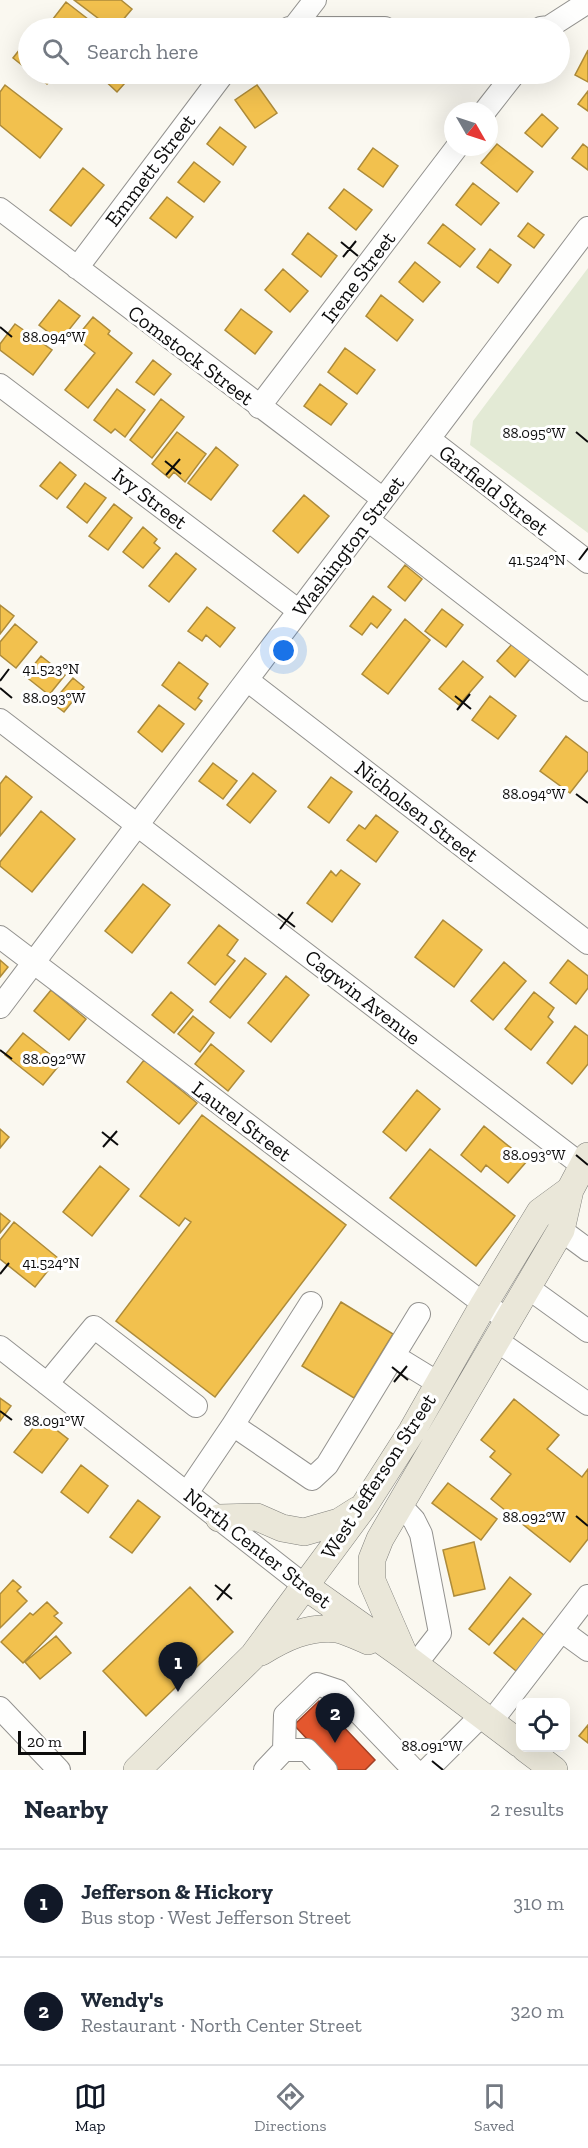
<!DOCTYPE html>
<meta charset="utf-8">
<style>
:root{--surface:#fff;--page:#f6f6f7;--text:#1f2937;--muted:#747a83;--line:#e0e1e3;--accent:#111827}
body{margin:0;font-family:"Zilla Slab",serif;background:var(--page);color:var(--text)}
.controls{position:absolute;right:18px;bottom:18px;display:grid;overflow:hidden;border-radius:12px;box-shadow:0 6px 24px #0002}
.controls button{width:54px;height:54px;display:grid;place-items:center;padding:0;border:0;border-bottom:2px solid var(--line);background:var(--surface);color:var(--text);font:30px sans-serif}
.compass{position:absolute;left:444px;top:102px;width:54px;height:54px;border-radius:50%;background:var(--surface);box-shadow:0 6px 24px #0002;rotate:129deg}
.scale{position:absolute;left:18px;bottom:15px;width:68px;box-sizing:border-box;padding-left:6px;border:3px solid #0c0c0c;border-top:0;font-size:16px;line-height:21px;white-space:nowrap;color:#0c0c0c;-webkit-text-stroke:4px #fff;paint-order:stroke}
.you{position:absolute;left:284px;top:651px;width:21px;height:21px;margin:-15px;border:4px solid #fff;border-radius:50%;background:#1a73e8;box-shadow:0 0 0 9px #1a73e833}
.badge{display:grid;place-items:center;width:39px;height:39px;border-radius:50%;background:var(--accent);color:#fff;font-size:20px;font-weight:700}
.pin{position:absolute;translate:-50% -50px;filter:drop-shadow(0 2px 3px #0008)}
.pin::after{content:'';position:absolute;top:32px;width:21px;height:18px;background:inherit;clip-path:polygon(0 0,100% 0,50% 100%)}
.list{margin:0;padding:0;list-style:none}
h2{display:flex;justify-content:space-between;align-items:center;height:78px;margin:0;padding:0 24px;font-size:26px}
h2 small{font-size:20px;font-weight:400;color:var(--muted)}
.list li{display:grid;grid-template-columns:39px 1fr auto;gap:18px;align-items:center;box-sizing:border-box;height:108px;padding:0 24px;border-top:2px solid var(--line)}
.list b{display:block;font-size:22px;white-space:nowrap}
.list p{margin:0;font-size:20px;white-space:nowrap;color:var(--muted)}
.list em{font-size:20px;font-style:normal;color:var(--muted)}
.icon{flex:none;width:33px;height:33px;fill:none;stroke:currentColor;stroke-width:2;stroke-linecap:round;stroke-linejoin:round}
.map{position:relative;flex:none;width:588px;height:1770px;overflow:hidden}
.search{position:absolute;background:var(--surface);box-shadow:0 6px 24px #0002;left:18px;right:18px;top:18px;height:66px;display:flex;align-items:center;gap:15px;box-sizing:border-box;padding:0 21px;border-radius:33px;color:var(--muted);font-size:22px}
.sheet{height:294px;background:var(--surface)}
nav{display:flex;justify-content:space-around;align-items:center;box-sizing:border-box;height:84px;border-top:2px solid var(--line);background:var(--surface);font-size:16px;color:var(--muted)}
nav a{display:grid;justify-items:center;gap:3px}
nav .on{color:var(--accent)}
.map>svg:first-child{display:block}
</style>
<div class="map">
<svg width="588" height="1770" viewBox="0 0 588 1770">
<rect width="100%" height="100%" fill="#faf8f0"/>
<path fill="#e3ead5" d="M 588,268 L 588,533 L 470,445 L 473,421 Z"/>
<path fill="#f2c14e" stroke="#ad8b3a" stroke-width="1.5" d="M 74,0 L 121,0 L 132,9 L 116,28 L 111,28 Z
M 66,2 L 97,26 L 95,28 L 46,28 Z
M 28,39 L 28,70 L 13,58 Z
M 588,50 L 588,82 L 575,75 Z
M 33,74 L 56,74 L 47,84 Z
M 101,74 L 133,74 L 117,92 L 99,75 Z
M 5,85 L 62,129 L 40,158 L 0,125 L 0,92 Z
M 257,85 L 277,113 L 255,128 L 235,100 Z
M 588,91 L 588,111 L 578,104 Z
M 542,114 L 558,128 L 542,147 L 525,133 Z
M 220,127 L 246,147 L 233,165 L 207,144 Z
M 497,144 L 533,172 L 517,192 L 481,163 Z
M 583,144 L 588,148 L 588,170 L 572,158 Z
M 373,148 L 398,166 L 383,187 L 358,169 Z
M 194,162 L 220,182 L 204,202 L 178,182 Z
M 83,168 L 104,185 L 71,226 L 50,210 Z
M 473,183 L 499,203 L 481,225 L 456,205 Z
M 344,189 L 372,210 L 356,230 L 329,208 Z
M 167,197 L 193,217 L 176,238 L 150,218 Z
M 528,223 L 544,235 L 534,248 L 518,236 Z
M 443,224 L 475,249 L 460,267 L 428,243 Z
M 308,233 L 337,256 L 321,277 L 292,254 Z
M 490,249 L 511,265 L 498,283 L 477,267 Z
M 415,262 L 440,282 L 423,302 L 399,282 Z
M 283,269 L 308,291 L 290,312 L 265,290 Z
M 381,295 L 413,320 L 397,341 L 366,316 Z
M 59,300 L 80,316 L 60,341 L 39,325 Z
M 241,309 L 272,332 L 255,354 L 225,330 Z
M 93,317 L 110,331 L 108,334 L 132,353 L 88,408 L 65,390 L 95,353 L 76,338 Z
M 15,324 L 52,350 L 33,375 L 0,350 L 0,344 Z
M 345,348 L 375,370 L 357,394 L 328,372 Z
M 153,360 L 171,374 L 154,395 L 136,382 Z
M 320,384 L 347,404 L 331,425 L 304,406 Z
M 117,389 L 145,410 L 125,437 L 115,429 L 111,433 L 94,420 Z
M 161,399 L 184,417 L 152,458 L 130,440 Z
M 177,432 L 206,454 L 185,482 L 174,472 L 169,478 L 152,464 Z
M 216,447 L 238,465 L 211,500 L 188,483 Z
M 60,462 L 76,475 L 57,499 L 40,486 Z
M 85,483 L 106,498 L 87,523 L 67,507 Z
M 304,495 L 329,516 L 298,553 L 273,531 Z
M 114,504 L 132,518 L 108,550 L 89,536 Z
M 143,527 L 157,539 L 154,543 L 160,548 L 143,568 L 123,552 Z
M 176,553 L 196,569 L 169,602 L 149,586 Z
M 405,565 L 422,579 L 405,601 L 388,587 Z
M 373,596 L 391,610 L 377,628 L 371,623 L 362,635 L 350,626 Z
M 0,605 L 14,616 L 0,634 Z
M 207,607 L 235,628 L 220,647 L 206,635 L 202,641 L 188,631 Z
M 442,609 L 463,625 L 446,647 L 425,631 Z
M 405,619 L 430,640 L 388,694 L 362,674 Z
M 15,624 L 37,642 L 16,668 L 0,655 L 0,642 Z
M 512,644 L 530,659 L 515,677 L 497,661 Z
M 41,656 L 65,675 L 49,695 L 25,676 Z
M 463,661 L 483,677 L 459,705 L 439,689 Z
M 179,662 L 208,684 L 198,698 L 202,701 L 195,710 L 162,685 Z
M 73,678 L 84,687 L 64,712 L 52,703 Z
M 490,696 L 516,716 L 498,739 L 472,720 Z
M 159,705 L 184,724 L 162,752 L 138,732 Z
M 566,736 L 588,753 L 588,770 L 570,793 L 540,771 Z
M 213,763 L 237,781 L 223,799 L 199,781 Z
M 253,773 L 276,791 L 250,823 L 227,805 Z
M 6,776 L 32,797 L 0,836 L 0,784 Z
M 331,777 L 352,792 L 329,823 L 308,807 Z
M 41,811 L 75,839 L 32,892 L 0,866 L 0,862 Z
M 376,815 L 398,832 L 376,862 L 347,840 L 359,825 L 365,829 Z
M 341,870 L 360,884 L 332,922 L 307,903 L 331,871 L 336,876 Z
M 143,884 L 170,905 L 132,953 L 105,931 Z
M 443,920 L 482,950 L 454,987 L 415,957 Z
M 219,925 L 238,940 L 227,955 L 235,961 L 215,985 L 188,963 Z
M 245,958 L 266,974 L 230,1018 L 210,1002 Z
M 0,960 L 8,967 L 0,977 Z
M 568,960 L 588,976 L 588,988 L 576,1004 L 550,983 Z
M 504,962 L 526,981 L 493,1020 L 471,1001 Z
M 286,976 L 309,995 L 271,1042 L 248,1023 Z
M 51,990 L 86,1019 L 69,1040 L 34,1011 Z
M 171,992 L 193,1010 L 174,1033 L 152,1015 Z
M 534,992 L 554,1008 L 548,1017 L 553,1022 L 531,1050 L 505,1029 Z
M 193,1016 L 214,1033 L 200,1052 L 178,1034 Z
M 575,1026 L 588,1036 L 588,1064 L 572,1084 L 547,1063 Z
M 23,1033 L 61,1063 L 43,1085 L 5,1055 Z
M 211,1044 L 244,1071 L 228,1091 L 195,1064 Z
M 144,1060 L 197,1103 L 179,1124 L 127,1082 Z
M 417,1090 L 440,1109 L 406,1151 L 383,1132 Z
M 202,1115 L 346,1225 L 215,1397 L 116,1321 L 191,1222 L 185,1218 L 179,1226 L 140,1196 Z
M 484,1126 L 527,1161 L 508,1183 L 486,1165 L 481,1172 L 461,1155 Z
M 0,1129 L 9,1137 L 0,1148 Z
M 430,1149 L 515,1216 L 476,1266 L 390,1198 Z
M 100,1166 L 129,1189 L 92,1236 L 63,1212 Z
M 0,1213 L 10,1221 L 0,1233 Z
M 14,1222 L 58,1258 L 35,1287 L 0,1259 L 0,1240 Z
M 341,1302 L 393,1334 L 354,1398 L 302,1366 Z
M 0,1398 L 11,1406 L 0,1421 Z
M 514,1399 L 559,1435 L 547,1449 L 582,1477 L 588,1469 L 588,1539 L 570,1562 L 491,1499 L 511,1474 L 490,1457 L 495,1451 L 481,1440 Z
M 41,1418 L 68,1439 L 42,1473 L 14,1452 Z
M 81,1465 L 108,1486 L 88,1513 L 61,1492 Z
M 448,1483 L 497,1519 L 481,1540 L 432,1503 Z
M 138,1500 L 160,1517 L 132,1553 L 110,1537 Z
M 474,1542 L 485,1589 L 454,1596 L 443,1550 Z
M 510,1577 L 531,1594 L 489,1645 L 469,1629 Z
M 13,1580 L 21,1587 L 17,1591 L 27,1601 L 0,1628 L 0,1594 Z
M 190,1587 L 233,1632 L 146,1716 L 103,1671 Z
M 47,1602 L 58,1613 L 54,1616 L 62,1623 L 23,1663 L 1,1642 L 30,1613 L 33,1615 Z
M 523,1618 L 550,1640 L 521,1675 L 494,1653 Z
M 56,1636 L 71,1653 L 40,1679 L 25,1662 Z
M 588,1725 L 588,1743 L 579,1736 Z"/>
<path fill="#e4572e" stroke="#a34024" stroke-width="1.5" d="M 319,1701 L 375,1760 L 365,1770 L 336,1770 L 294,1725 Z"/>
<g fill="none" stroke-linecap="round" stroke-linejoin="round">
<g stroke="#93928f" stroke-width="24">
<path id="minor" d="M 294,27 L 315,0
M 289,28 L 385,28
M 541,28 L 549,27 L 588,2
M 485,111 L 514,74
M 0,209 L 383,499
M 77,268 L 223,74
M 0,385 L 299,611
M 259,407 L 457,147
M 429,439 L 588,562
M 368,520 L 588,690
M 247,680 L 588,943
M 0,720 L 583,1166
M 0,937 L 472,1295 L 508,1320
M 0,1007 L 588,228
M 561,1230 L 588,1250
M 527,1287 L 588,1331
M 496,1340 L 588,1404
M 0,1347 L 305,1586
M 394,1356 L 438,1383
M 47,1384 L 94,1327 L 196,1406
M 233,1425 L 311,1303
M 187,1493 L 233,1425 L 312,1479 L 327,1465 L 419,1314
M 400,1505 L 414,1520 L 421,1534 L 440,1633 L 415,1665
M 562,1631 L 588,1650
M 0,1708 L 59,1770
M 491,1722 L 588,1596
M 284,1750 L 285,1715 L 317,1684 L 338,1691 L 414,1770
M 265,1770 L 284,1750 L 307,1750 L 326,1770
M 427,1770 L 482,1715"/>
</g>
<g stroke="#80807c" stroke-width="28">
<path id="major" d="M 219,1518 L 257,1517 L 282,1528 L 304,1532 L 339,1522 L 358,1510
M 305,1586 L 405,1657 L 520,1744
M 261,1652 C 284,1638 308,1626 337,1629 C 347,1631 359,1637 368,1641
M 405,1657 L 372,1581 L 372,1559 L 380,1539 L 561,1230 L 570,1190
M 525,1748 L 554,1770
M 137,1770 L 253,1656 L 364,1506 L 412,1431 L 484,1304 L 540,1212 L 570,1190 L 588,1156"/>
</g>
<use href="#minor" stroke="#fefefd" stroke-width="22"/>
<use href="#major" stroke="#eae7d9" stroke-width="27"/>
</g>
<path fill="none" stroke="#0c0c0c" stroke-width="2" d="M 341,242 L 358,256M 343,257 L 356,241M 0,327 L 12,337M 576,432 L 588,442M 165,461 L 181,474M 166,475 L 180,459M 579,560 L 588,548M 0,681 L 9,669M 0,688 L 12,698M 455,696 L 471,709M 457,710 L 470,694M 576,794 L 588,803M 278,914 L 295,927M 280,929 L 293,912M 0,1050 L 12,1059M 102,1132 L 118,1145M 103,1147 L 117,1131M 576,1155 L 588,1165M 0,1274 L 9,1263M 392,1367 L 408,1380M 394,1382 L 407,1366M 0,1411 L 12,1420M 576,1516 L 588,1526M 215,1585 L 232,1599M 217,1600 L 230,1584M 432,1761 L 443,1770"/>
<g text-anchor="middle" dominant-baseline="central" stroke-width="6" stroke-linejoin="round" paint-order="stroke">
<g font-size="21" fill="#0c0c0c" stroke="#fff">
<text transform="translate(150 170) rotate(-53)">Emmett Street</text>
<text transform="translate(358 277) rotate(-53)">Irene Street</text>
<text transform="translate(191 355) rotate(37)">Comstock Street</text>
<text transform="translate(494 490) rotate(38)">Garfield Street</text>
<text transform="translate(150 498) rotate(37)">Ivy Street</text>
<text transform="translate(348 546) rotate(-53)">Washington Street</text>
<text transform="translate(417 811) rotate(38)">Nicholsen Street</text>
<text transform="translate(363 997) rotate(38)">Cagwin Avenue</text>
<text transform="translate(242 1121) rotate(37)">Laurel Street</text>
<text transform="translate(378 1476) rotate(-57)">West Jefferson Street</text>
<text transform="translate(258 1548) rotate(38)">North Center Street</text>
</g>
</g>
<g font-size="15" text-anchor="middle" fill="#0c0c0c" stroke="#fff" stroke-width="6" stroke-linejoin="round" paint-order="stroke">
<text x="54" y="342">88.094°W</text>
<text x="534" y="438">88.095°W</text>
<text x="537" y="565">41.524°N</text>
<text x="51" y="674">41.523°N</text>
<text x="54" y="703">88.093°W</text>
<text x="534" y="799">88.094°W</text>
<text x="54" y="1064">88.092°W</text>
<text x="534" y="1160">88.093°W</text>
<text x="51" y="1268">41.524°N</text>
<text x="54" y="1426">88.091°W</text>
<text x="534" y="1522">88.092°W</text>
<text x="432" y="1751">88.091°W</text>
</g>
</svg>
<div class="controls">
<button><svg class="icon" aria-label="locate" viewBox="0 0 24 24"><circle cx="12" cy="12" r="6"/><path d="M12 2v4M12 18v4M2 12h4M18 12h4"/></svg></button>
</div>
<svg class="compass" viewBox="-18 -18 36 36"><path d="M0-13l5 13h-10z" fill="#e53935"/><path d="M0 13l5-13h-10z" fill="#747a83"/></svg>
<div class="scale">20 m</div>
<div class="you"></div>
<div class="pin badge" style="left:178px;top:1692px">1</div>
<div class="pin badge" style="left:335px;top:1743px">2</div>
<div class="search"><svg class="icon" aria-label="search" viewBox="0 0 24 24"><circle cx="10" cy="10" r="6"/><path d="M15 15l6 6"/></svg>Search here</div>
</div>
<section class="sheet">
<h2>Nearby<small>2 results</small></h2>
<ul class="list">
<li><span class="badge">1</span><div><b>Jefferson &amp; Hickory</b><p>Bus stop · West Jefferson Street</p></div><em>310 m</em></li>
<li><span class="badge">2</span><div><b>Wendy's</b><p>Restaurant · North Center Street</p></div><em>320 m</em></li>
</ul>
</section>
<nav>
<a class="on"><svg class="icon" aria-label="map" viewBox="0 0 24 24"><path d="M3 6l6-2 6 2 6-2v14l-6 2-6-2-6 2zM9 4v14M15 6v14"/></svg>Map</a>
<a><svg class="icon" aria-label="directions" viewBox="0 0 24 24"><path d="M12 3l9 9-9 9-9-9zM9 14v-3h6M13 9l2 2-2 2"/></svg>Directions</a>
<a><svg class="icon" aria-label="saved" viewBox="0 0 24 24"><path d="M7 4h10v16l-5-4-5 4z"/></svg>Saved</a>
</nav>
